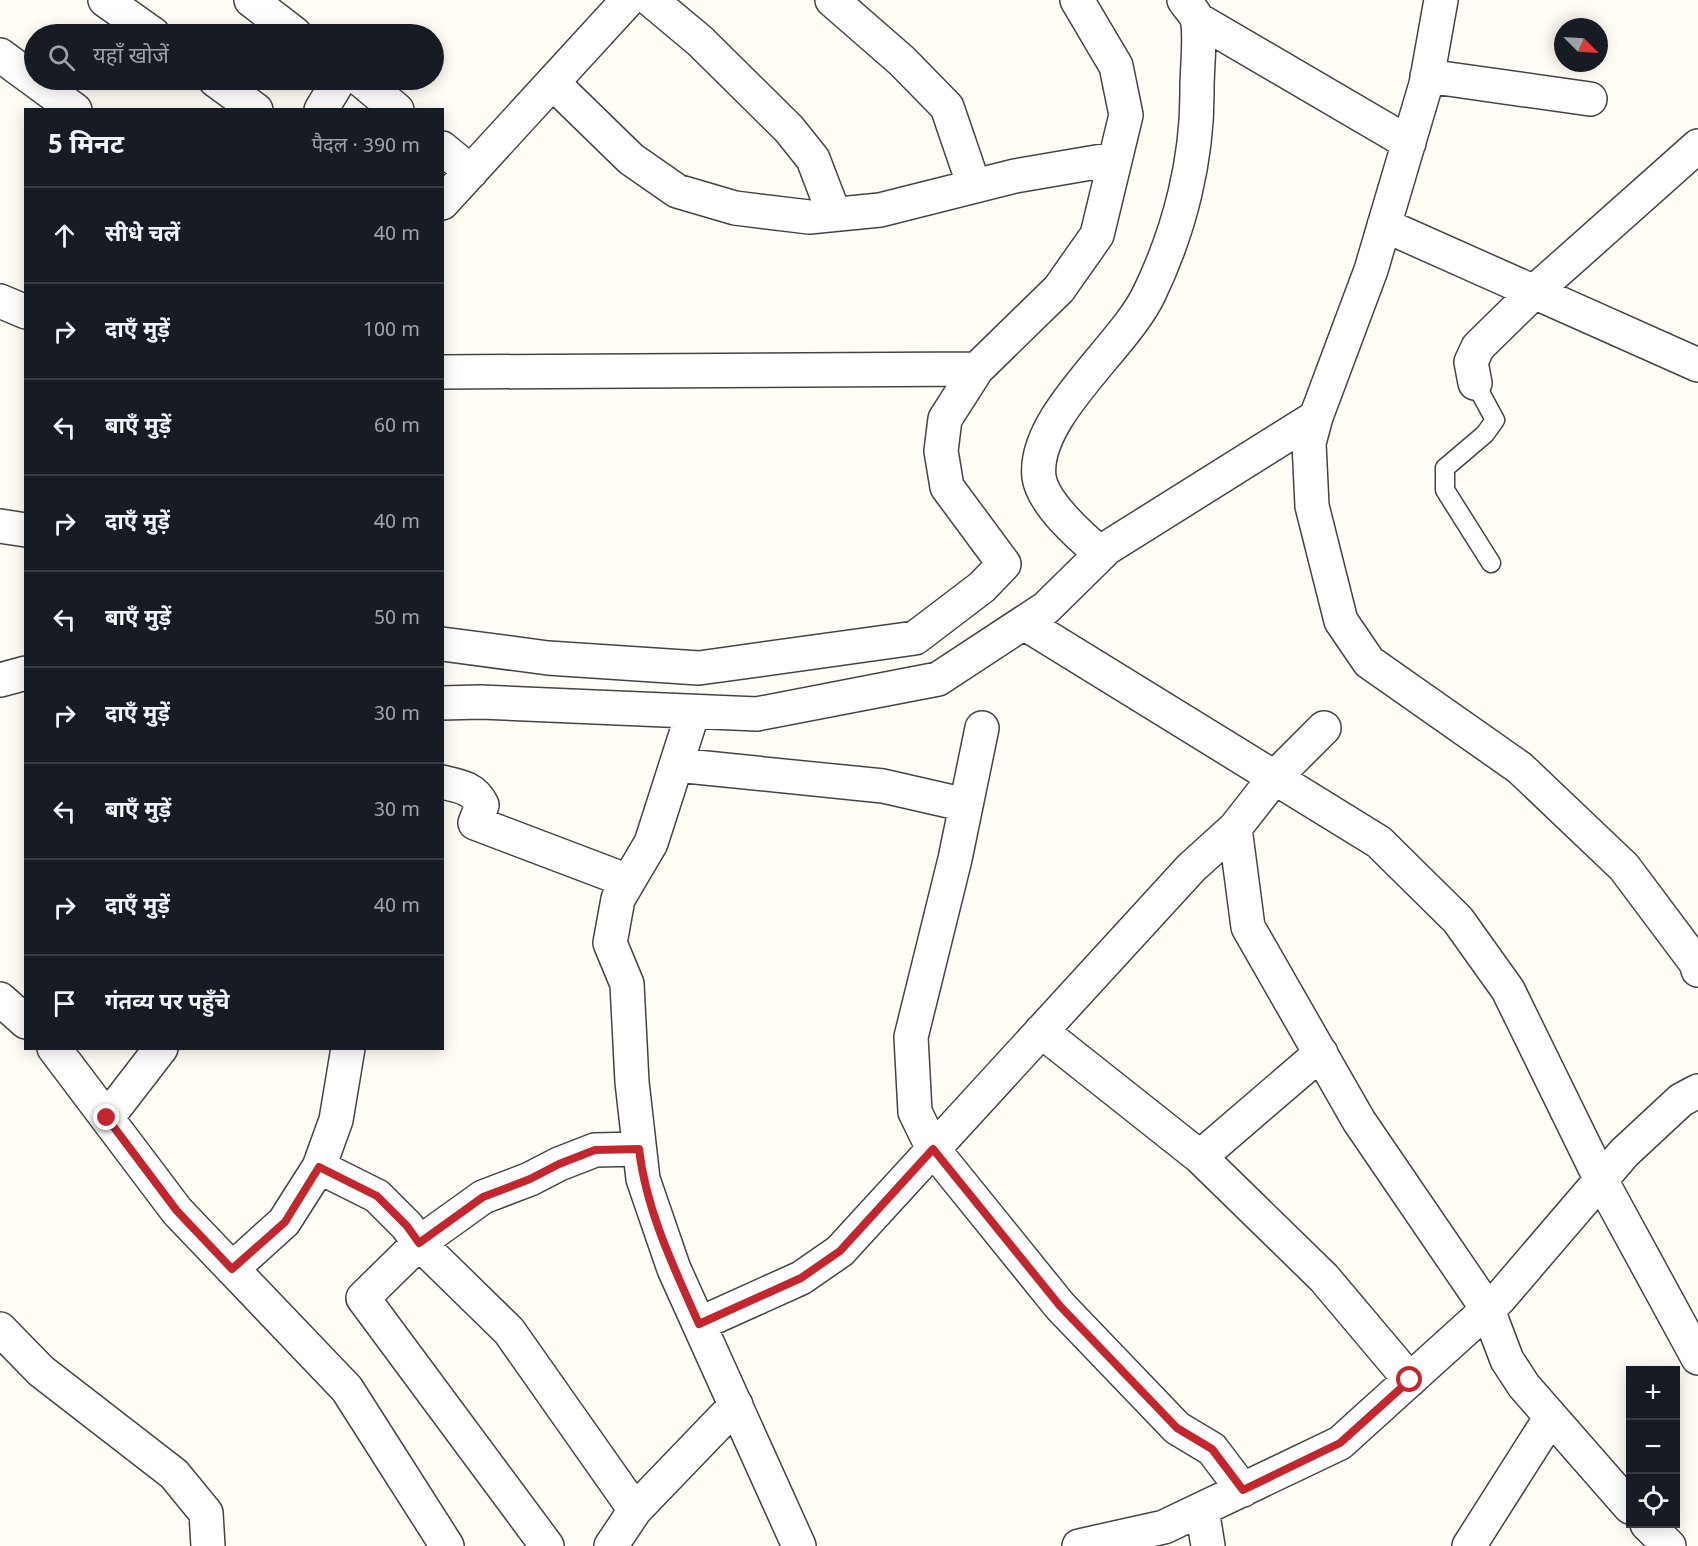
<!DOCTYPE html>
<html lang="hi">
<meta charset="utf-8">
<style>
:root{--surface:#171b24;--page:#242831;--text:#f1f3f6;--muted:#9ea1a6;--line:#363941}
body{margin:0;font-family:Georgia,"Noto Sans Devanagari",serif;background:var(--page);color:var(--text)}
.controls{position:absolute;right:18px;bottom:18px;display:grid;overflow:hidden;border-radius:0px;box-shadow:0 3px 15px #0003}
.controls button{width:54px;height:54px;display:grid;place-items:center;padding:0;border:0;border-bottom:2px solid var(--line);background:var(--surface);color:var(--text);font:30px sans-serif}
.compass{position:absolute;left:1554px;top:18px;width:54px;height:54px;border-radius:50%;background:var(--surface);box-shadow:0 3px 15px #0003;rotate:114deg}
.stop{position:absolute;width:18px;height:18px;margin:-14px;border:4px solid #c4262e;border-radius:50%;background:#fff}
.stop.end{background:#c4262e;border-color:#fff;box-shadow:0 2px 6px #0008}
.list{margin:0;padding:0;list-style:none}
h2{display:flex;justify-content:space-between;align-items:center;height:78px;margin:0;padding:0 24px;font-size:26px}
h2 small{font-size:20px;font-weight:400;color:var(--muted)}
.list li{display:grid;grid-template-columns:39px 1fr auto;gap:18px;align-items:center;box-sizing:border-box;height:96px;padding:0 24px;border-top:2px solid var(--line)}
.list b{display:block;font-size:22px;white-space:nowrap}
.list em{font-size:20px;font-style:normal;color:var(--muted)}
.icon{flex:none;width:33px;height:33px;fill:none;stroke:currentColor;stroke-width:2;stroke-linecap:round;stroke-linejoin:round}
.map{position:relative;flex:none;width:1698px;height:1546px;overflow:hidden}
.search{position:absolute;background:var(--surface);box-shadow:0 3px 15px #0003;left:24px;top:24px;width:420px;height:66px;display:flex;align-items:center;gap:15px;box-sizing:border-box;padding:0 21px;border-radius:33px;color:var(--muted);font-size:22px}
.panel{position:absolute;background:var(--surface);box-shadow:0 3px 15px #0003;left:24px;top:108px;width:420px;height:942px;border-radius:0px}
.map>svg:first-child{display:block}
</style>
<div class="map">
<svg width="1698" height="1546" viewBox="0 0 1698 1546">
<rect width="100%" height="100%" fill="#fffdf5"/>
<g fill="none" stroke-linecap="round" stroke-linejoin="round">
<g stroke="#444" stroke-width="21">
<path id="lane" d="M 1475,383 L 1495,420 L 1485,434 L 1445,468 L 1445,490 L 1491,563"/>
</g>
<g stroke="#444" stroke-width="36">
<path id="street" d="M 105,0 L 153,34
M 251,0 L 295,34
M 651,0 L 700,41 L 789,129 L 813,159 L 834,214
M 832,0 L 902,61 L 947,107 L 974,186
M 1441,0 L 1426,84 L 1371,270 L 1316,417 L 1309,443 L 1312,506 L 1341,621 L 1369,662 L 1520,768 L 1624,867 L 1696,963 L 1698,970
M 1197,19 L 1409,143
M 0,55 L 75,110
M 1427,76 L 1590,99
M 215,80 L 256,110
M 361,80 L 397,110
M 553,83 L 631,159 L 677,191 L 735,208 L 809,217 L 880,210 L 1015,176 L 1114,159
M 321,110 L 339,80
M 442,148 L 471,172
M 442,203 L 628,0
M 1384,225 L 1698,365
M 0,301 L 26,312
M 442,372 L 977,369
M 1475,383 L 1471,362 L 1478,347 L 1534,292 L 1698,146
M 0,526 L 26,530
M 1101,554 C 1081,537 1043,504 1039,477 C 1032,417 1124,347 1149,294 C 1180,230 1198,158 1197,87 C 1197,71 1201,33 1197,19 C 1195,13 1188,6 1184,0
M 1024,623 L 1379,842 L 1458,920 L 1508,990 L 1601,1180 L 1698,1358
M 442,644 L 548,658 L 699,668 L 915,638 L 982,587 L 1004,564 L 947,487 L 941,451 L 945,419 L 977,369 L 1059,289 L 1097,235 L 1126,115 L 1116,66 L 1077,0
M 0,680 L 26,673
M 442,703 L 481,702 L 757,714 L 938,679 L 1046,608 L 1107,548 L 1316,417
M 693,712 L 651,843 L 618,899 L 610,943 L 627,984 L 632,1082 L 643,1179 L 674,1269 L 799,1546
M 982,728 L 955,859 L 911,1037 L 915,1112 L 933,1149 L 1060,1306 L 1177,1428 L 1212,1449 L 1243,1490
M 676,765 L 883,786 L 966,805
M 442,782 C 460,786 474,788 482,805 L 475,823 L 628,881
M 1235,828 L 1248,927 L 1359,1121 L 1488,1310 L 1507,1360 L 1524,1386 L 1630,1507
M 0,999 L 26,1022
M 1041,1031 L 1200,1157 L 1321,1053
M 54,1048 L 177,1211 L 347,1389 L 447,1546
M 348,1048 L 336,1120 L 319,1167 L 377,1196 L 407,1226 L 419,1243 L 483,1197 L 530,1179 L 559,1164 L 595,1150 L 639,1149
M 107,1118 L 161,1048
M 1200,1157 L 1324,1278 L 1410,1380
M 232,1269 L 284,1222 L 319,1167
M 699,1324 L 801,1278 L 840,1251 L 1191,868 L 1235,828 L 1275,777 L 1324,728
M 0,1329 L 41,1371 L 174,1474 L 206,1513 L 208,1546
M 1202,1509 L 1208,1546
M 635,1510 L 736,1405
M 1647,1524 L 1669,1546
M 547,1546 L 363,1298 L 419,1243 L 509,1331 L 635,1510 L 611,1546
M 1079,1546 L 1164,1527 L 1340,1443 L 1499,1299 L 1624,1153 L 1681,1100 L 1698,1091
M 1469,1546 L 1551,1417"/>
</g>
<use href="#lane" stroke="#fff" stroke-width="18"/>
<use href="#street" stroke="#fff" stroke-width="33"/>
</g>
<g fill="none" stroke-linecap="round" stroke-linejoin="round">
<path stroke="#c4262e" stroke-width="8" d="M 107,1118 L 177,1211 L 232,1269 L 285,1222 L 319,1167 L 377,1196 L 407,1226 L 419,1243 L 483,1197 L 530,1179 L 559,1164 L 595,1150 L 639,1149 C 646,1210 674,1268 699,1324 L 801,1278 L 840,1251 L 933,1149 L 1060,1306 L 1177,1428 L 1212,1449 L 1243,1490 L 1340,1443 L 1410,1380"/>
</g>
</svg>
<div class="controls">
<button>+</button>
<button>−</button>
<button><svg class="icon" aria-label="locate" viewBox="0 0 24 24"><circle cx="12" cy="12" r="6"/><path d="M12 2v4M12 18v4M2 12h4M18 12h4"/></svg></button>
</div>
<svg class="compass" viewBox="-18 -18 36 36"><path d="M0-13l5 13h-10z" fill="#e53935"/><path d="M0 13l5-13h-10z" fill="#9ea1a6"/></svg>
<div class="stop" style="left:1410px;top:1380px"></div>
<div class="stop end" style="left:107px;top:1118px"></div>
<div class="search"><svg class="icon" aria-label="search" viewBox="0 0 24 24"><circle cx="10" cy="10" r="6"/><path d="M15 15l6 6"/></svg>यहाँ खोजें</div>
<section class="panel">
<h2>5 मिनट<small>पैदल · 390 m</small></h2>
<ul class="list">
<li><svg class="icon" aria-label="ahead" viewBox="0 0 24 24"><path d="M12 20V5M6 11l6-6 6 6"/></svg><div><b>सीधे चलें</b></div><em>40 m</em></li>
<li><svg class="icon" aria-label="right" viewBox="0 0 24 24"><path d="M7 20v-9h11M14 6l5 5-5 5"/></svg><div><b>दाएँ मुड़ें</b></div><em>100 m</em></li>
<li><svg class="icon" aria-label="left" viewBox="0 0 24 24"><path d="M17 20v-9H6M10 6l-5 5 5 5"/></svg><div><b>बाएँ मुड़ें</b></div><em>60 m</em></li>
<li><svg class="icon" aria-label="right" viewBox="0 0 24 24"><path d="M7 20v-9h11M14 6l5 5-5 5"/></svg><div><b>दाएँ मुड़ें</b></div><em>40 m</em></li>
<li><svg class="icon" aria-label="left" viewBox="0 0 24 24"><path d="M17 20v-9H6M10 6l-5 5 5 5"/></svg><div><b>बाएँ मुड़ें</b></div><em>50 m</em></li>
<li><svg class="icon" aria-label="right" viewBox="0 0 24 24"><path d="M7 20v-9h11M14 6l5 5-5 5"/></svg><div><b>दाएँ मुड़ें</b></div><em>30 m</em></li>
<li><svg class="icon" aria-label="left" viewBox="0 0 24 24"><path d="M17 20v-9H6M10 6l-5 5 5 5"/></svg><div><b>बाएँ मुड़ें</b></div><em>30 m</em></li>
<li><svg class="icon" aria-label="right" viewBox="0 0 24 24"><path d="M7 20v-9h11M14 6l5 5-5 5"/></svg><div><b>दाएँ मुड़ें</b></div><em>40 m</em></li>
<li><svg class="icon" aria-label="arrive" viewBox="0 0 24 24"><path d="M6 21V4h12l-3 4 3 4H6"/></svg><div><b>गंतव्य पर पहुँचे</b></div></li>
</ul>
</section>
</div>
